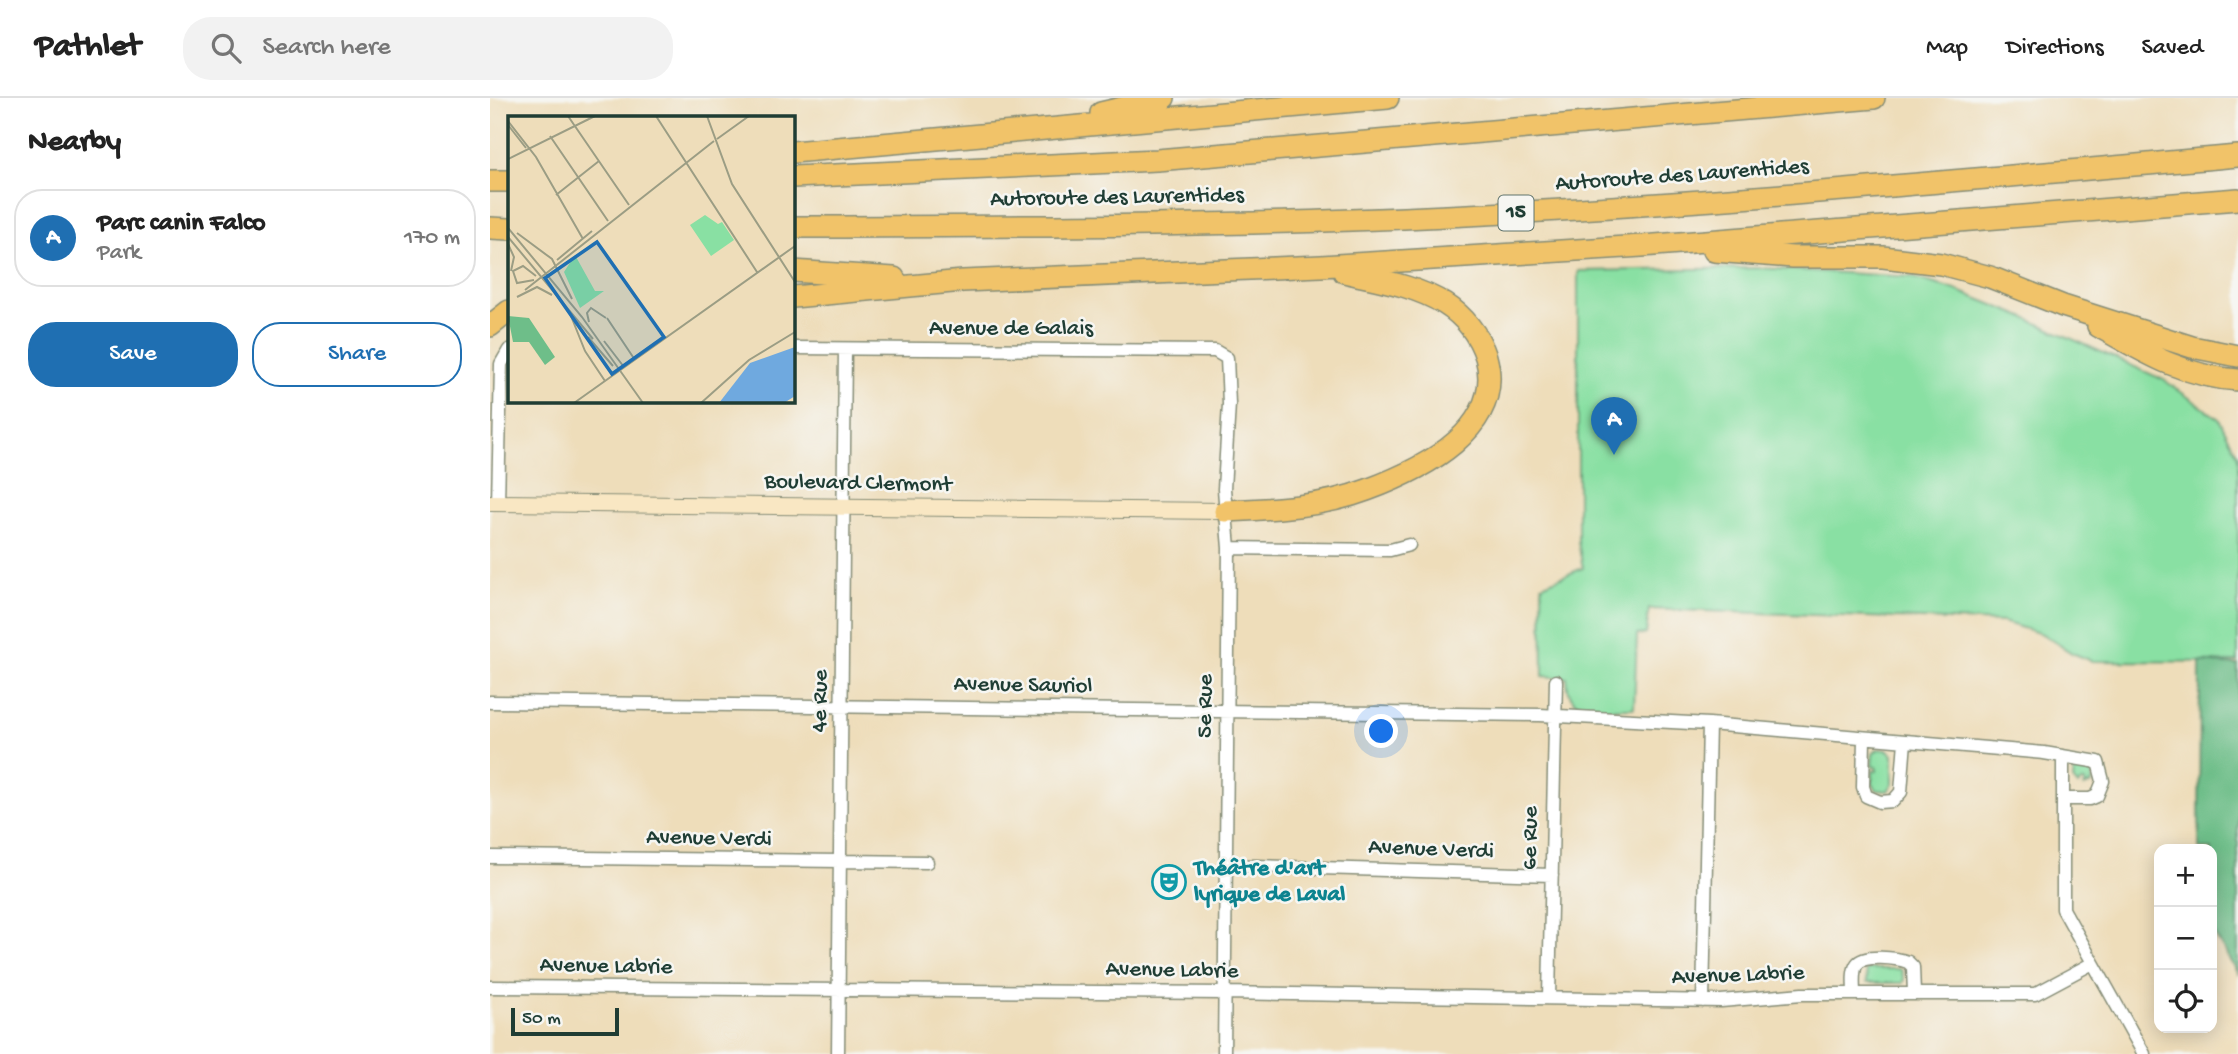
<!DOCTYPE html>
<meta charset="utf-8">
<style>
:root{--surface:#fff;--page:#f2f2f2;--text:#222;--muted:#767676;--line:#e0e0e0;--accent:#1f6fb2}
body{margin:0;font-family:"Gochi Hand",sans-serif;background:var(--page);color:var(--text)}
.controls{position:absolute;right:21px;bottom:21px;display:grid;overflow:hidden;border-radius:14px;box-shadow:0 4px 18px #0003}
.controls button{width:63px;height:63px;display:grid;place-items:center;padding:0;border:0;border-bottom:2px solid var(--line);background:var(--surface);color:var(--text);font:35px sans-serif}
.scale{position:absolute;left:21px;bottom:18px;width:108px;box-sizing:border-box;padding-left:7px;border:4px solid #1f3d34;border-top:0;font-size:19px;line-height:24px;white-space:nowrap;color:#1f3d34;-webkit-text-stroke:5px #f6f6f2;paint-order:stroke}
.you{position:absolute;left:892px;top:634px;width:24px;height:24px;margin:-18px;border:5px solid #fff;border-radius:50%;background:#1a73e8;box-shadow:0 0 0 10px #1a73e833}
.badge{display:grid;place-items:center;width:46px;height:46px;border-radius:50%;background:var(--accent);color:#fff;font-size:23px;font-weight:700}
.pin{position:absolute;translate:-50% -58px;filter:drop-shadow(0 2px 4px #0008)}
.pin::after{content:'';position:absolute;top:37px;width:24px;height:21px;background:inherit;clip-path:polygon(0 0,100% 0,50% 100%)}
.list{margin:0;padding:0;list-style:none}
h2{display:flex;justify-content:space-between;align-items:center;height:91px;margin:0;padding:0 28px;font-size:30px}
h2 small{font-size:23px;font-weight:400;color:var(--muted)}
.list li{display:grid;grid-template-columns:46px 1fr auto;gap:21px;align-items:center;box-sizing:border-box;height:98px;margin:0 14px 14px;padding:0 14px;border:2px solid var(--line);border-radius:28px}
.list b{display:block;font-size:26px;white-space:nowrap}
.list p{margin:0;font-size:23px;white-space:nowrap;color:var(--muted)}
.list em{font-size:23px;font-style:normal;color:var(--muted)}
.actions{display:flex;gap:14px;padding:21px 28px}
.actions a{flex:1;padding:16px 0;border:2px solid var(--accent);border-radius:28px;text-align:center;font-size:24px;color:var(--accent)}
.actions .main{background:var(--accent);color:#fff}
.icon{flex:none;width:38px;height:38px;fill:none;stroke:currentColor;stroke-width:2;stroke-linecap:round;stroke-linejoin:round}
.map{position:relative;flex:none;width:1748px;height:956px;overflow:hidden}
header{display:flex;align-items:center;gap:42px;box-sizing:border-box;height:98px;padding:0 35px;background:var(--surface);border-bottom:2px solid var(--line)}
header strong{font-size:33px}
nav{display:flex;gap:38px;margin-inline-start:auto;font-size:24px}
.search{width:490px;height:63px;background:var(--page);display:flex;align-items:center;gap:18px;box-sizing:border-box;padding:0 24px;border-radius:28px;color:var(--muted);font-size:26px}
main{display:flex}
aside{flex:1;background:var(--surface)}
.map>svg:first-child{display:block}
</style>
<header>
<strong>Pathlet</strong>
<div class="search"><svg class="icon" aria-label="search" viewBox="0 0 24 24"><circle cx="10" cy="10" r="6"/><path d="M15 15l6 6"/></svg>Search here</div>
<nav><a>Map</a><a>Directions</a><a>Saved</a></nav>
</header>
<main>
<aside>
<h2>Nearby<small></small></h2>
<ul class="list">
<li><span class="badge">A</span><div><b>Parc canin Falco</b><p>Park</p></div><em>170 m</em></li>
</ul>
<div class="actions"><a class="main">Save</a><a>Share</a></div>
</aside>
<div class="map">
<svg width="1748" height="956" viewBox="0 0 1748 956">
<rect width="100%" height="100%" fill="#f6f6f2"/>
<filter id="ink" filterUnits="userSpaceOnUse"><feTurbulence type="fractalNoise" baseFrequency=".0143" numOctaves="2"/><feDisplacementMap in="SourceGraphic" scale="14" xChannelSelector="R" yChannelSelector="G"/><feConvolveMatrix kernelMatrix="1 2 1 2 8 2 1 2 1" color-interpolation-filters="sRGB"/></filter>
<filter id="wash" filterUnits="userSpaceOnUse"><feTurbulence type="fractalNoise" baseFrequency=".00686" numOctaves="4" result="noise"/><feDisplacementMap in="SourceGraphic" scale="28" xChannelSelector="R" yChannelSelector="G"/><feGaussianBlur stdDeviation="1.57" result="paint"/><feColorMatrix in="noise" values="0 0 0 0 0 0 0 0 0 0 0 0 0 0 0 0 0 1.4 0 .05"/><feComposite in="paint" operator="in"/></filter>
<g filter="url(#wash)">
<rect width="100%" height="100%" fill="#eeddba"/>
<path fill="#89e0a3" stroke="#548e6c" stroke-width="2" d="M 1269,170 L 1421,179 L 1466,192 L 1531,218 L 1674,282 L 1729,321 L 1748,357 L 1748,564 L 1602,563 L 1582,555 L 1552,536 L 1513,524 L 1159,511 L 1156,536 L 1147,537 L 1144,610 C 1113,609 1077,621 1077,580 L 1053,578 L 1052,487 L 1093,470 L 1088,444 L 1088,173 Z
M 1388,651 L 1398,652 L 1403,657 L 1403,685 L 1398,693 L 1387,692 L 1382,685 L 1383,672 L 1387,672 L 1387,669 L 1382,668 L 1383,656 Z
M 1595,668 L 1603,672 L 1602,686 L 1594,689 L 1595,684 L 1591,684 L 1588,688 L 1583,682 L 1584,671 Z
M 1376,871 L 1411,871 L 1414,882 L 1412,885 L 1377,885 Z"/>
<path fill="#6ebe89" stroke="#467e5e" stroke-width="2" d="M 1710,564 L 1748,567 L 1748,876 L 1722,832 L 1722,751 L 1709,751 Z"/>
</g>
<g filter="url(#ink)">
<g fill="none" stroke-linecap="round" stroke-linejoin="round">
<g stroke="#868d77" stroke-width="15">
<path id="street" d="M 303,250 L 725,253 L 737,260 L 739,306 L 734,391 L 739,450 L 734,956
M 8,406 L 11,266 L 19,252
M 739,450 L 900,452 L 919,447
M 0,604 L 1050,617 L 1219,626 L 1554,655 L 1608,664 L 1613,683 L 1607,698 L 1600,701 L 1573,701
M 1374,640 L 1373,689 L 1376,698 L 1390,704 L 1403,703 L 1411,694 L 1415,643
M 1573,658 L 1573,811 L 1654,956
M 0,759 L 437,764
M 735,767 L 1062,777
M 0,889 L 734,895 L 1231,903 L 1312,896 L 1545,896 L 1603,865
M 1364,896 C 1364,887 1362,873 1367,866 C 1374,856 1407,860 1418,864 L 1423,869 L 1424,895
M 1059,899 L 1066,583
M 1213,903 L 1219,626
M 348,956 L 355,251"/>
</g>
<g stroke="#868d77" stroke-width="18">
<path id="secondary" d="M 0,405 L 735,413"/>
</g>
<g stroke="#868d77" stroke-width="24">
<path id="highway" d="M 611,15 L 674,0
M 303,54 L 898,0
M 303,79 L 667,62 L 1384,0
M 0,83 L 19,83
M 303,129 C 521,128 739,129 957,118 C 1222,106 1485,81 1748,58
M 0,130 L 19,131
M 1224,153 L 1303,159 L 1393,159 L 1451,166 L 1500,179 L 1573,208 L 1702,249 L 1748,258
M 303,173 L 404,180
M 303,199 L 473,183 L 831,168 L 1152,148 L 1748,101
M 0,228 L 19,213
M 1608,228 C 1654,254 1694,279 1748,282
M 735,413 C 783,411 832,409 877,392 C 931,372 1016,331 996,259 C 989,237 974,218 955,206 C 924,187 888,182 854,174"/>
</g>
<use href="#street" stroke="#fff" stroke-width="12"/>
<use href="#secondary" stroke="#f9e7c3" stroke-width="16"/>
<use href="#highway" stroke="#f1c369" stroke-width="21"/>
</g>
</g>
<defs>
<g id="theatre-ring" transform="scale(1.75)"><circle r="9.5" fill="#f6f6f2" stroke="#0f9aa8" stroke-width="1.5"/><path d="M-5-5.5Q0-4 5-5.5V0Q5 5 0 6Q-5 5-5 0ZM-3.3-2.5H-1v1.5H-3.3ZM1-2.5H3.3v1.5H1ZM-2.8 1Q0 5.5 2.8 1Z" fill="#0f9aa8"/></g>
</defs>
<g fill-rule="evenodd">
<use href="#theatre-ring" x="679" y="784"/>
</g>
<g text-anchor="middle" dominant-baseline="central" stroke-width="5" stroke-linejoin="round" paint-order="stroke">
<rect fill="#f6f6f2" stroke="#60746d" stroke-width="2" x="1008.5" y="97.5" width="35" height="35" rx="5"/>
<g font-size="21" font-weight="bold" fill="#1f3d34">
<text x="1026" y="115">15</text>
</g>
<g font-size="23" fill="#1f3d34" stroke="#f6f6f2">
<text transform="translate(1192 78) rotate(-4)">Autoroute des Laurentides</text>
<text transform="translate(627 100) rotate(-1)">Autoroute des Laurentides</text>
<text x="521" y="231">Avenue de Galais</text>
<text transform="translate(368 386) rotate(1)">Boulevard Clermont</text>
<text transform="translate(533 588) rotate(1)">Avenue Sauriol</text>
<text transform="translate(331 603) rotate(-89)">4e Rue</text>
<text transform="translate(716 608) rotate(-89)">5e Rue</text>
<text transform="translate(1041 740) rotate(-89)">6e Rue</text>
<text transform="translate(219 741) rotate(1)">Avenue Verdi</text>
<text transform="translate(941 752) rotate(2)">Avenue Verdi</text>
<text transform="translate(116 869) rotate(1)">Avenue Labrie</text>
<text transform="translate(682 873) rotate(1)">Avenue Labrie</text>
<text transform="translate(1248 878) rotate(-2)">Avenue Labrie</text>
</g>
<g font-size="23" font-weight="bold" fill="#0d838f" stroke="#f6f6f2" text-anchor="start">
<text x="704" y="771">Théâtre d'art<tspan x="704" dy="26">lyrique de Laval</tspan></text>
</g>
</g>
<g transform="translate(18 18)">
<rect width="287" height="287" fill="#eeddba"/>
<path d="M 197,99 L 210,108 L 214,106 L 226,124 L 203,140 L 182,109 ZM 67,139 L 87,175 L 96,175 L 72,192 L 56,156 Z" fill="#89e0a3"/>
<path d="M 0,200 L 21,202 L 47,241 L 37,249 L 21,226 L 5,226 Z" fill="#6ebe89"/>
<path d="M 287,231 L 287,280 L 276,287 L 211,287 L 242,247 Z" fill="#6fa9df"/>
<path fill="none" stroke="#9b9d84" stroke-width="2" d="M 60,0 L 121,89M 148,0 L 249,156M 199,0 L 224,68 L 287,166M 0,5 L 28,41 L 75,123M 0,9 L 18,32M 42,20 L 100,105M 209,23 L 241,0M 0,43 L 87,0M 48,79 L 91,45M 0,112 L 74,201 L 135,287M 9,117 L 44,143 L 64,183M 0,121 L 85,223M 0,128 L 6,141 L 3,155M 49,144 L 84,115M 26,164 L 9,167 L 5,155 L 15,150 L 28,160M 17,174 L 206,25M 9,181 L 29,171 L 44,179M 63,200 L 77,235M 99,202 L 127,244M 81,206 L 79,197 L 83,192 L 98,202M 80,221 L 105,250M 96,225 L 116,251M 77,235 L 97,265M 66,287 L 287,130M 193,287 L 241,244 L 287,216"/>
<path fill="#1f6fb2" fill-opacity="0.15" stroke="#1f6fb2" stroke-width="3.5" d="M 89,126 L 156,221 L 104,258 L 37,162 Z"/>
<rect width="287" height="287" fill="none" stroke="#1f3d34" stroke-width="3.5"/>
</g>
</svg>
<div class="controls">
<button>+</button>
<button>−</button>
<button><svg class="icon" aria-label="locate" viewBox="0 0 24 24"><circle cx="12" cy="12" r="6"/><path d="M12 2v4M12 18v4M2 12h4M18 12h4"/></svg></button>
</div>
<div class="scale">50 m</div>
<div class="you"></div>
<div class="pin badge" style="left:1124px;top:357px">A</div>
</div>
</main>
